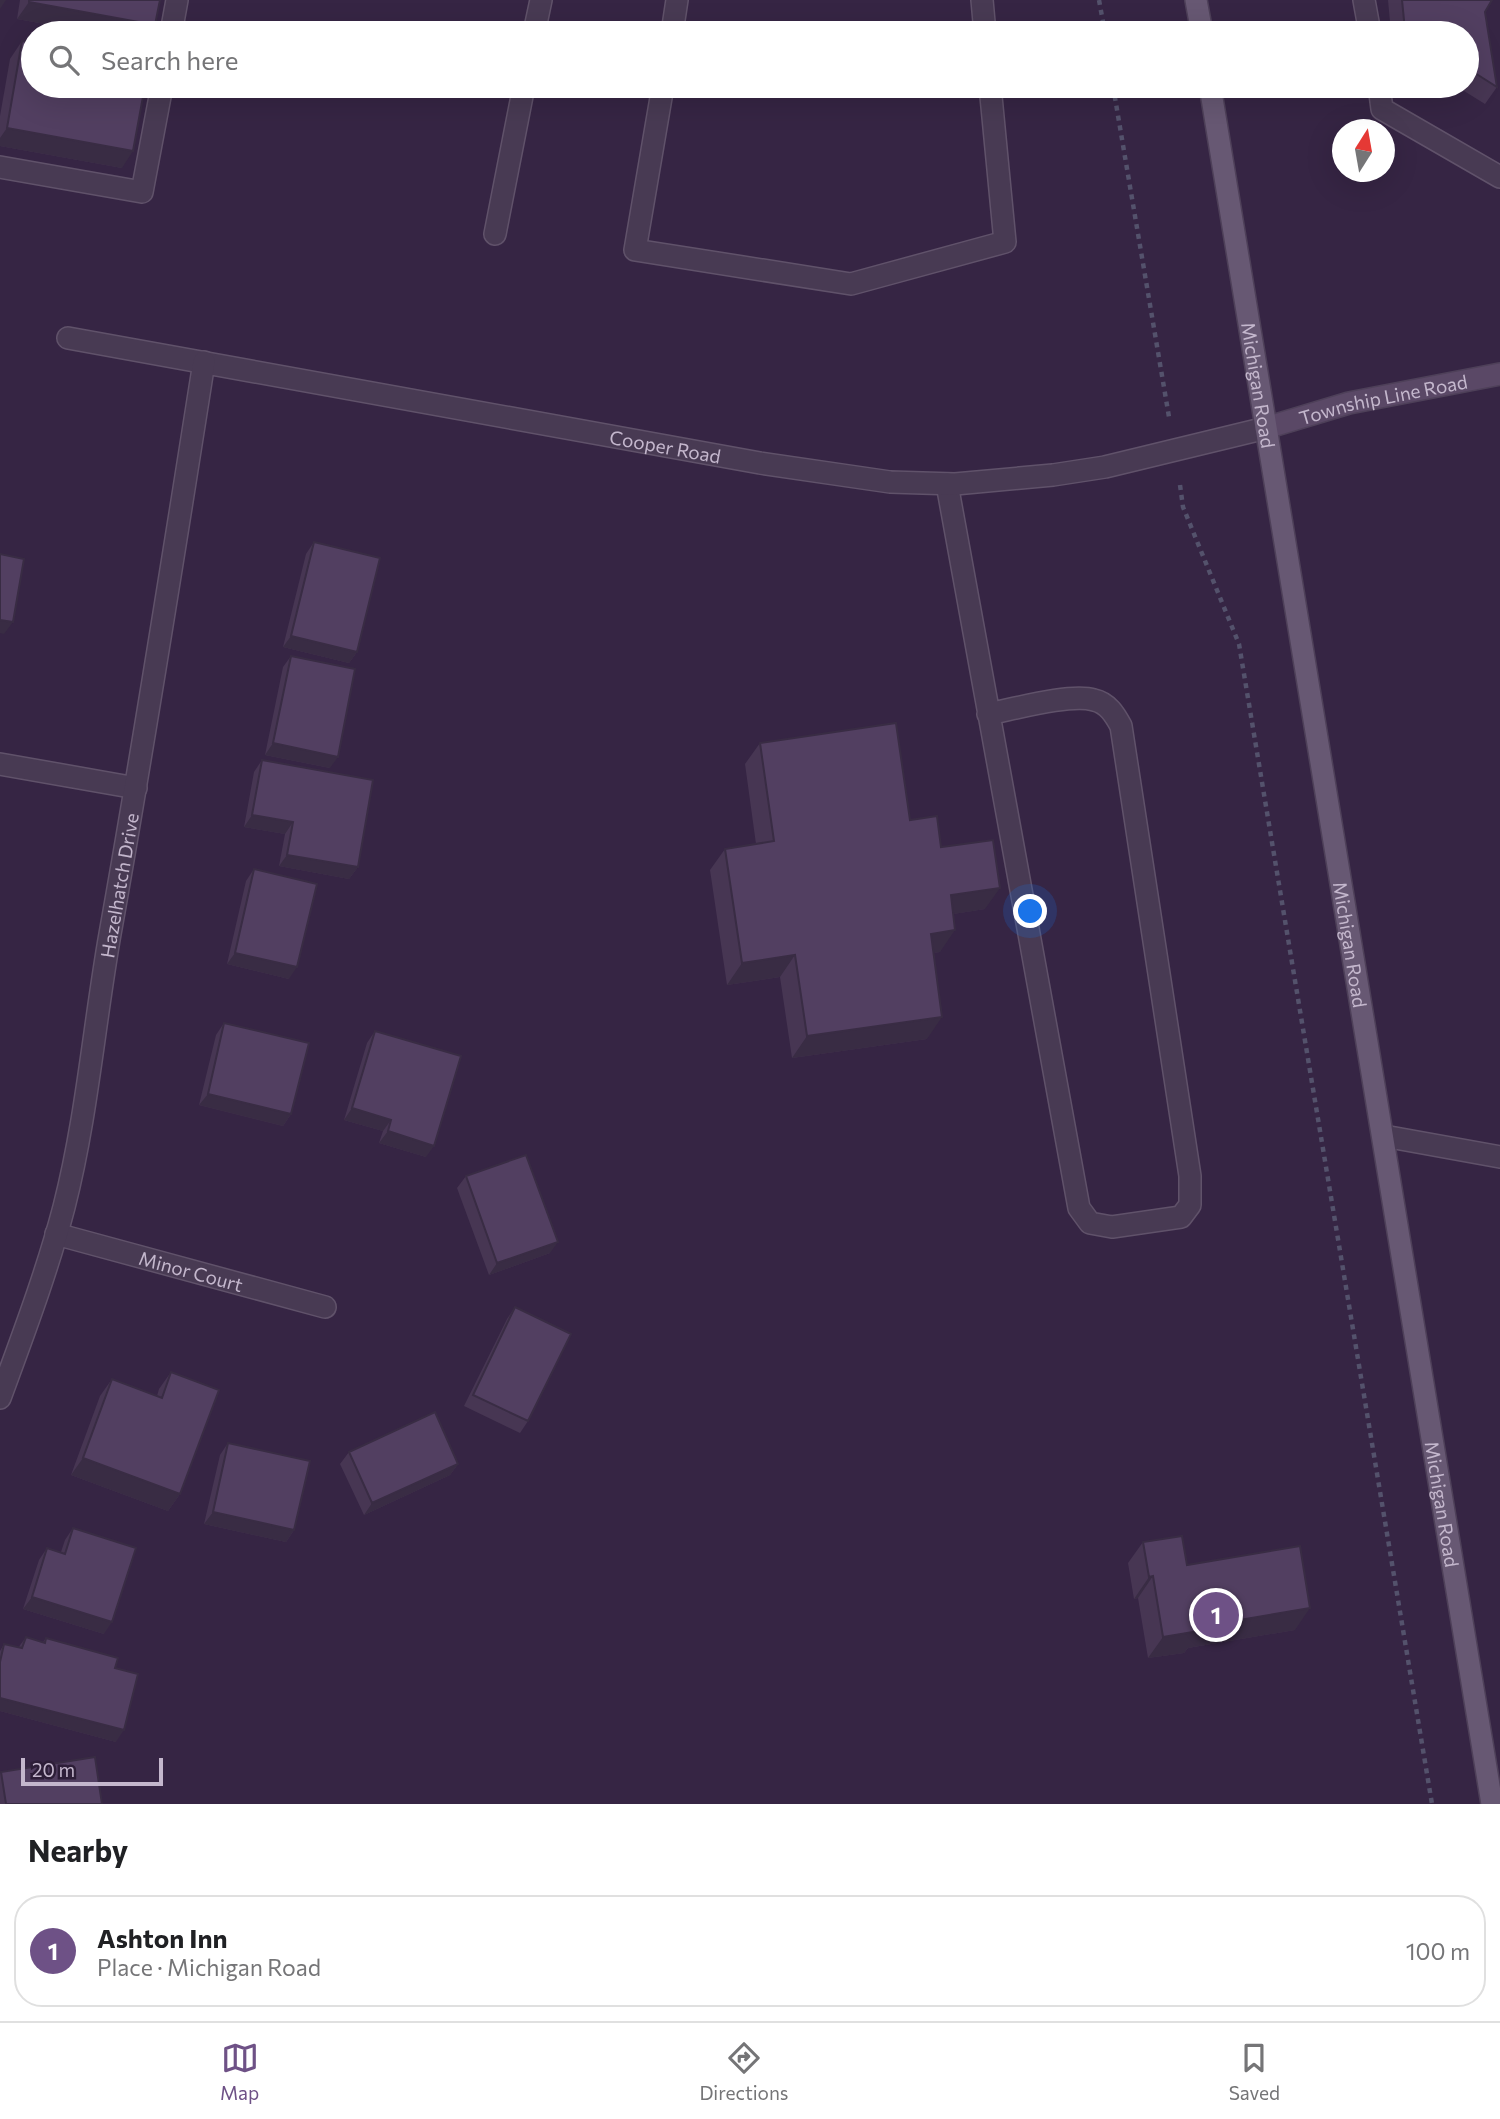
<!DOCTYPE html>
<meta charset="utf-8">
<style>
:root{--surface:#fff;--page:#f6f6f6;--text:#202124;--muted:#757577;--line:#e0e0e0;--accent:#6e5186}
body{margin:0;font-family:Commissioner,sans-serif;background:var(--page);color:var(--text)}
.compass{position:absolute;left:1332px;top:119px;width:63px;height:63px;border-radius:50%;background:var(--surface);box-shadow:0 7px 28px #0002;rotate:11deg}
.scale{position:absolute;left:21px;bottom:18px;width:142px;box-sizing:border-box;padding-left:7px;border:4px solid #c4b7cd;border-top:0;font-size:19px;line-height:24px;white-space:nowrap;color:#c4b7cd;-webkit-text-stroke:5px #2d1e38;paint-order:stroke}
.you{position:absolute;left:1031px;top:912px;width:24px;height:24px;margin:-18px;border:5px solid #fff;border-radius:50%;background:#1a73e8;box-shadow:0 0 0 10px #1a73e833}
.badge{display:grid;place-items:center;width:46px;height:46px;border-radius:50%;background:var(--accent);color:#fff;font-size:23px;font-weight:700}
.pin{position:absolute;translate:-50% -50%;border:4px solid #fff;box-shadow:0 2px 7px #0006}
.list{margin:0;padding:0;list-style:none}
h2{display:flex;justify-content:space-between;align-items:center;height:91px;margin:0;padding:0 28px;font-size:30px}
h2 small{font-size:23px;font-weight:400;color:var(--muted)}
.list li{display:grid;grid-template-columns:46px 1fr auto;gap:21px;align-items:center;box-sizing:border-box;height:112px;margin:0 14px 14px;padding:0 14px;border:2px solid var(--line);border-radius:28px}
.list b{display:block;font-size:26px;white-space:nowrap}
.list p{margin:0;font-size:23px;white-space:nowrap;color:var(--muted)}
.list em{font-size:23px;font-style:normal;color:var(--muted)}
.icon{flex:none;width:38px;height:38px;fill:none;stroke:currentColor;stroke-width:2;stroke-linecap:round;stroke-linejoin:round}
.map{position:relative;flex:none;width:1500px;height:1804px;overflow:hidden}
.search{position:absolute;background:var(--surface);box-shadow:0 7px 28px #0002;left:21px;right:21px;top:21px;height:77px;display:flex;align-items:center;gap:18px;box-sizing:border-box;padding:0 24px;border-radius:38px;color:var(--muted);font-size:26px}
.sheet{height:217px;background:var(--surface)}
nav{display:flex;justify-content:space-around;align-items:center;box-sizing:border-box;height:98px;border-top:2px solid var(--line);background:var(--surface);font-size:19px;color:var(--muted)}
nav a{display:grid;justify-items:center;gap:4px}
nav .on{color:var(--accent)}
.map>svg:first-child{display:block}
</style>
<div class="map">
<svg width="1500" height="1804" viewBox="0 0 1500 1804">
<rect width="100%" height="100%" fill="#362544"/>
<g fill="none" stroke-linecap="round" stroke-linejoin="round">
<g stroke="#60526a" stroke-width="24">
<path id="lane" d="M 982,0 L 985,33
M 1364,0 L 1370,33
M 171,33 L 177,0
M 534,33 L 541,0
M 672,33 L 677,0
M 663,86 L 635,250 L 851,284 L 1005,242 L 990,86
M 1379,86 L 1382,109 L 1500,177
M 0,167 L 142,192 L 162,86
M 495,234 L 524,86
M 947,484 L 1079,1208 L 1090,1223 L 1112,1227 L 1181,1217 L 1190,1205 L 1190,1176 L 1121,726 C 1115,715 1108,703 1094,700 C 1071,693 1014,709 988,714"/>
</g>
<g stroke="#60526a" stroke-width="24">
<g id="street">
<path id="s1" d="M 68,338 L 760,463 L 890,482 L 955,484 L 1053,475 L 1105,467 L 1266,428"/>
<path d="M 0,764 L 136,788"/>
<path d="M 1384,1136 L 1500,1157"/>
<path id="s2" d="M 56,1234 L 325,1307"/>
<path id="s3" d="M 0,1398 C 23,1335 47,1272 64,1207 C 87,1117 94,1025 110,934 C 144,744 174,553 204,362"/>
</g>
</g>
<g stroke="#4e4059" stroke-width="24">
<g id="secondary">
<path id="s4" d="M 1266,428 L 1349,403 L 1500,374"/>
</g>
</g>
<g stroke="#4e4059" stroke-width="24">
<g id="primary">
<path d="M 1196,0 L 1202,33"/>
<path id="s5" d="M 1210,86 L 1492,1804"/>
</g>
</g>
<path stroke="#54526c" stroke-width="4.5" stroke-dasharray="5 5" stroke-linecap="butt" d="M 1099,0 L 1105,33
M 1113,86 L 1169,417
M 1180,485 L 1183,507 L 1239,644 L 1432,1804"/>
<use href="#lane" stroke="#483a53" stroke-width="21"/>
<use href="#street" stroke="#483a53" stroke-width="21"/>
<use href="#secondary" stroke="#5a4866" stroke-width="21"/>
<use href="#primary" stroke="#675873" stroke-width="21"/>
</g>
<path fill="#473653" d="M 20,0 L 160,0 L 155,25 L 150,33 L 95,33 L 17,19 Z
M 1388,0 L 1492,0 L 1485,12 L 1497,87 L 1485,104 L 1456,86 L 1467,86 L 1467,33 L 1391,33 Z
M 22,41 L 122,168 L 0,146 L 0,116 L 10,59 Z
M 314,542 L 357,652 L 349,663 L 283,647 L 306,554 Z
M 291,656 L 330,768 L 265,755 L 283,667 Z
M 760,743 L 910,820 L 941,847 L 985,909 L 953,914 L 940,952 L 933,953 L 927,1039 L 792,1058 L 780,977 L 727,985 L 710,870 L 725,849 L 756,844 L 745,764 Z
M 262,760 L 358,867 L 349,879 L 279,866 L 285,834 L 244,827 L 254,772 Z
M 254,869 L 289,979 L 227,964 L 246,881 Z
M 224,1023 L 291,1114 L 283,1126 L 199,1105 L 216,1035 Z
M 375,1031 L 426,1157 L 379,1143 L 383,1131 L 344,1120 L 367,1043 Z
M 466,1176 L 550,1253 L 489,1275 L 457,1188 Z
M 515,1307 L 528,1421 L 520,1433 L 464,1406 L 507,1319 Z
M 171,1372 L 180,1494 L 168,1511 L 71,1475 L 100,1396 L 112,1379 L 157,1396 L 159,1389 Z
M 228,1443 L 294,1530 L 286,1542 L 204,1524 L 220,1455 Z
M 349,1452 L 458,1464 L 450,1475 L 364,1515 L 340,1464 Z
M 73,1528 L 104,1634 L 23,1609 L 39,1560 L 47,1548 L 61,1552 L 65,1540 Z
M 1143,1542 L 1187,1565 L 1295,1630 L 1188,1648 L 1184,1653 L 1148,1658 L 1138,1598 L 1134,1599 L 1128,1563 Z
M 26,1637 L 43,1642 L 46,1638 L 115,1668 L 116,1742 L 0,1711 L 0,1651 L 4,1644 L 18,1648 Z
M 1,1772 L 102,1804 L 0,1804 L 0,1773 Z"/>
<path fill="#392c44" d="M 0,0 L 6,0 L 0,9 Z
M 29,2 L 155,25 L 150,33 L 95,33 L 17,19 Z
M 7,128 L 133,151 L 122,168 L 0,146 L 0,138 Z
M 0,620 L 13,622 L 4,634 L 0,633 Z
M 291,636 L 357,652 L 349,663 L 283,647 Z
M 273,743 L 338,757 L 330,768 L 265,755 Z
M 252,815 L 293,822 L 285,834 L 244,827 Z
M 287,855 L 358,867 L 349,879 L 279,866 Z
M 1000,888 L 985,909 L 935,917 L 951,895 Z
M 955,930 L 940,952 L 915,956 L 931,934 Z
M 235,953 L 297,967 L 289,979 L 227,964 Z
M 795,955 L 780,977 L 727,985 L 742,963 Z
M 942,1017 L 927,1039 L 792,1058 L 807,1036 Z
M 208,1094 L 291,1114 L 283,1126 L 199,1105 Z
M 352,1108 L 391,1120 L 383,1131 L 344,1120 Z
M 388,1131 L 434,1146 L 426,1157 L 379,1143 Z
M 558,1242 L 550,1253 L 489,1275 L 497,1263 Z
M 83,1458 L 180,1494 L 168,1511 L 71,1475 Z
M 458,1464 L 450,1475 L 364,1515 L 372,1503 Z
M 213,1512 L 294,1530 L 286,1542 L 204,1524 Z
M 1153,1576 L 1138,1598 L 1134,1599 L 1149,1577 Z
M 32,1597 L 112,1622 L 104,1634 L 23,1609 Z
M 1310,1608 L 1295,1630 L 1188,1648 L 1184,1653 L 1148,1658 L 1163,1637 L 1198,1627 Z
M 0,1698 L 124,1730 L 116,1742 L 0,1711 Z"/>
<path fill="#523f61" stroke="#392c44" stroke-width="2" d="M 29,0 L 160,0 L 155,25 L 29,2 Z
M 1402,0 L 1492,0 L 1485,12 L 1497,87 L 1467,68 L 1467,33 L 1411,33 L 1405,30 Z
M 22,41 L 33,43 L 33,86 L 145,86 L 133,151 L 7,128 Z
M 314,542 L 380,558 L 357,652 L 291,636 Z
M 0,554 L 24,559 L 13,622 L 0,620 Z
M 291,656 L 355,669 L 338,757 L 273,743 Z
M 896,723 L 910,820 L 937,816 L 941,847 L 993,840 L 1000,888 L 951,895 L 955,930 L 931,934 L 942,1017 L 807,1036 L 795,955 L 742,963 L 725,849 L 774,841 L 760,743 Z
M 262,760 L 373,780 L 358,867 L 287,855 L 293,822 L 252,815 Z
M 254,869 L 317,884 L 297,967 L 235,953 Z
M 224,1023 L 309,1043 L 291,1114 L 208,1094 Z
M 375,1031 L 461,1056 L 434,1146 L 388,1131 L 391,1120 L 352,1108 Z
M 526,1155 L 558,1242 L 497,1263 L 466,1176 Z
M 515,1307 L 571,1334 L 528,1421 L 473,1395 Z
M 171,1372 L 219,1390 L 180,1494 L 83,1458 L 112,1379 L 162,1398 Z
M 435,1412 L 458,1464 L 372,1503 L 349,1452 Z
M 228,1443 L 310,1461 L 294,1530 L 213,1512 Z
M 73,1528 L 136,1548 L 112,1622 L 32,1597 L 47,1548 L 65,1554 Z
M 1182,1536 L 1187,1565 L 1300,1546 L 1310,1608 L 1198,1627 L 1199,1631 L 1163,1637 L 1153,1576 L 1149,1577 L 1143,1542 Z
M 26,1637 L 45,1643 L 46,1638 L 118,1658 L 115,1668 L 138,1674 L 124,1730 L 0,1698 L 0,1662 L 4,1644 L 22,1648 Z
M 95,1757 L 102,1804 L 6,1804 L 1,1772 Z"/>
<g text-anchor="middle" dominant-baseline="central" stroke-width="5" stroke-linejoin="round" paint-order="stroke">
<g font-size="19" fill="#c4b7cd" stroke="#2d1e38">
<text stroke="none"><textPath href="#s5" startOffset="303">Michigan Road</textPath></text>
<text stroke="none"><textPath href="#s4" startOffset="121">Township Line Road</textPath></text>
<text stroke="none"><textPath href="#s1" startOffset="607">Cooper Road</textPath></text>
<text stroke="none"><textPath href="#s3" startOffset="528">Hazelhatch Drive</textPath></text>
<text stroke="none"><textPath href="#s5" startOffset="870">Michigan Road</textPath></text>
<text stroke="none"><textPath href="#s2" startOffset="140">Minor Court</textPath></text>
<text stroke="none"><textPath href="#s5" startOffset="1437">Michigan Road</textPath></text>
</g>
</g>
</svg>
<svg class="compass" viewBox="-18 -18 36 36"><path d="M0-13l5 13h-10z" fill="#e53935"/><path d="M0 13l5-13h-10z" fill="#757577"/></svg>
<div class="scale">20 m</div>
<div class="you"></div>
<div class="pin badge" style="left:1216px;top:1615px">1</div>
<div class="search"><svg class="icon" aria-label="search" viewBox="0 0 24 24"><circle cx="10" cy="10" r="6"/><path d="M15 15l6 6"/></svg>Search here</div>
</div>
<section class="sheet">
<h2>Nearby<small></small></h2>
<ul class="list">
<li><span class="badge">1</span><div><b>Ashton Inn</b><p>Place · Michigan Road</p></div><em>100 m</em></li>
</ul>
</section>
<nav>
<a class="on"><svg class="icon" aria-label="map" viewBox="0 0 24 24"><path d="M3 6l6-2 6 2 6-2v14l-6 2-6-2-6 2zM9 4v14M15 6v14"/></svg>Map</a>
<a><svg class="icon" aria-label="directions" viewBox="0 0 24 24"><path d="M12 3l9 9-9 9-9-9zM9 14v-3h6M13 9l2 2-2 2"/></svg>Directions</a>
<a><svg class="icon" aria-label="saved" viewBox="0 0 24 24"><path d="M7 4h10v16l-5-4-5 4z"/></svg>Saved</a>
</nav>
